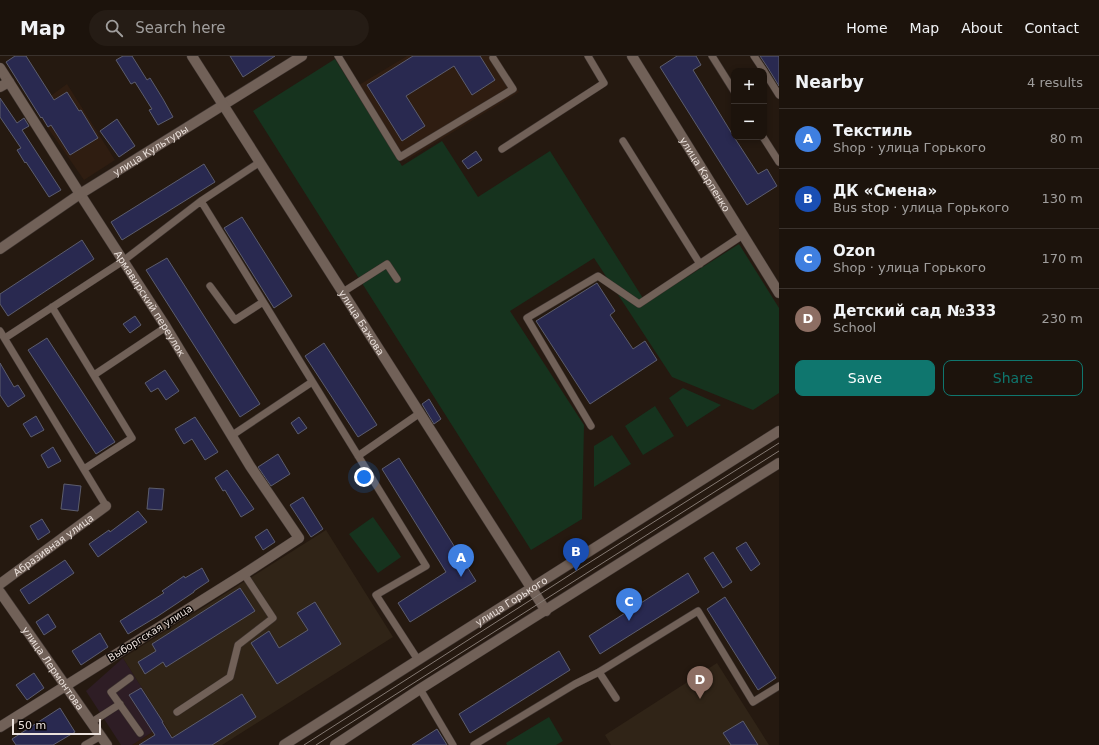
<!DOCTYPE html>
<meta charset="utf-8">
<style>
:root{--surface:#1c130c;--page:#251c15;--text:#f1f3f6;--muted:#a09e9d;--line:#3a322d;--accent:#0f766e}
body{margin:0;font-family:"DejaVu Sans",sans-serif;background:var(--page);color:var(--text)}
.controls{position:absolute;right:12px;top:12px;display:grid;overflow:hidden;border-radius:8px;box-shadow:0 2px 6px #0003}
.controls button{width:36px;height:36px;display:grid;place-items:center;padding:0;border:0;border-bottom:1px solid var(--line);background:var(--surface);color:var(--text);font:20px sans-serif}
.scale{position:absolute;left:12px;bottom:10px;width:89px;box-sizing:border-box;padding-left:4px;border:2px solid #ebe1dc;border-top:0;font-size:11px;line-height:14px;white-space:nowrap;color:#ebe1dc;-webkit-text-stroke:3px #0a0503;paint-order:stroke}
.you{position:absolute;left:364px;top:421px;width:14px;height:14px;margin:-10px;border:3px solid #fff;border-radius:50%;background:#1a73e8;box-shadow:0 0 0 6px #1a73e833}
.badge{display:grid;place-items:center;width:26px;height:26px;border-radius:50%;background:var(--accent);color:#fff;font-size:13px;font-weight:700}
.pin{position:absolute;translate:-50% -33px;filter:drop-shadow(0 1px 2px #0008)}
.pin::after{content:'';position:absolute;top:21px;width:14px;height:12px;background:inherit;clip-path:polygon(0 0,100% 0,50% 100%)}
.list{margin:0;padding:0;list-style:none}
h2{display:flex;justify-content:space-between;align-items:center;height:52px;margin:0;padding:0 16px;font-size:17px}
h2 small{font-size:13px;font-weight:400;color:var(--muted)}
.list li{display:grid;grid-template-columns:26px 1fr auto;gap:12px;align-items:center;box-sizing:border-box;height:60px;padding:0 16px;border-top:1px solid var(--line)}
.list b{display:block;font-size:15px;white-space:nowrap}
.list p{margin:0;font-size:13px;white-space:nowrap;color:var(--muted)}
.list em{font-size:13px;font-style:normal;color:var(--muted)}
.actions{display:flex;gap:8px;padding:12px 16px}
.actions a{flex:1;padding:9px 0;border:1px solid var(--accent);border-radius:8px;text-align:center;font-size:14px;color:var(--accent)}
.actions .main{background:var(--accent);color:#fff}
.icon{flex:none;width:22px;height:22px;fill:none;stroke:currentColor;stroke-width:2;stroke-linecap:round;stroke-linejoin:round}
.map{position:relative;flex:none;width:779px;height:689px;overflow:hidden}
header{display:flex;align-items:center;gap:24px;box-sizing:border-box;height:56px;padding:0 20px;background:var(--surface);border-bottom:1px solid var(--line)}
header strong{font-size:19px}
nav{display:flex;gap:22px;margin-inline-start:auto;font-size:14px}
.search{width:280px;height:36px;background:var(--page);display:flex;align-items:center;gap:10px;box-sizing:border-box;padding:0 14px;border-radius:22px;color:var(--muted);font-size:15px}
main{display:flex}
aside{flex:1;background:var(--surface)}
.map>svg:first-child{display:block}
</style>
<header>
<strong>Map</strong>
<div class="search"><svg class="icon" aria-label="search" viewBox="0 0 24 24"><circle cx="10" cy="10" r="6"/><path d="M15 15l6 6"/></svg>Search here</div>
<nav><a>Home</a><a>Map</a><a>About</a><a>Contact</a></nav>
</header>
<main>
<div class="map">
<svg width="779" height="689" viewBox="0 0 779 689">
<rect width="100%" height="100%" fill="#251910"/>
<path fill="#2f1d11" d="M 407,0 L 497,0 L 519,36 L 405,105 L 359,29 Z
M 67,28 L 115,104 L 84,124 L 34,52 Z
M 165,668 L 178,689 L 132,689 Z"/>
<path fill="#2e1d25" d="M 123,602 L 165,668 L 132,689 L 121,689 L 86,635 Z"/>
<path fill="#302417" d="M 326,474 L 393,581 L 222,689 L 178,689 L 123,602 Z
M 717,607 L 769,689 L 611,689 L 605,679 Z"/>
<path fill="#16331e" d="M 335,3 L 402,110 L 442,85 L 478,141 L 550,95 L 646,247 L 739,188 L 779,252 L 779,337 L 753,354 L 672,321 L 594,202 L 510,255 L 584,369 L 582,463 L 531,494 L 253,55 Z
M 683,332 L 721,349 L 687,371 L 669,342 Z
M 655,350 L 674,380 L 643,399 L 625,370 Z
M 612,379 L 631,408 L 594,431 L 594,390 Z
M 373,461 L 401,501 L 378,517 L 349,478 Z
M 549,661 L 563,685 L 556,689 L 507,689 L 506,687 Z"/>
<path fill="#292950" stroke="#5c5d6d" d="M 15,0 L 26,0 L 54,44 L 67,36 L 79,55 L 81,54 L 98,82 L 70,99 L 51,69 L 48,71 L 42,61 L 41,62 L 6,6 Z
M 123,0 L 132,0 L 147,24 L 150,22 L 163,43 L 173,61 L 158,69 L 149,54 L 152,53 L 135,26 L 131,28 L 116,4 Z
M 230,0 L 275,0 L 243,21 Z
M 413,0 L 480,0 L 495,24 L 472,39 L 454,10 L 406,40 L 425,70 L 402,85 L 367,29 Z
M 677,0 L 696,0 L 701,9 L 693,14 L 734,81 L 758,118 L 767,113 L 777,130 L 747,149 L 660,11 Z
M 760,0 L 779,0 L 779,30 L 768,12 Z
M 0,42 L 17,67 L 24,62 L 29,70 L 22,74 L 61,134 L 49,141 L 26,106 L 25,107 L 17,94 L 21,92 L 0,61 Z
M 117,63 L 135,90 L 119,101 L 100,75 Z
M 476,95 L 482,104 L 468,113 L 462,105 Z
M 204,108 L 215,126 L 122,184 L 111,166 Z
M 242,161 L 292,240 L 274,252 L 224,172 Z
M 82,184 L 94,203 L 8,260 L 0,248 L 0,238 Z
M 167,202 L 260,348 L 240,361 L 146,214 Z
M 597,227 L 615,255 L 610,259 L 633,293 L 645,285 L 657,304 L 590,348 L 536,265 Z
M 135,260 L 141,269 L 130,277 L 123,268 Z
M 47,282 L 115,386 L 96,398 L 28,294 Z
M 324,287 L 377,369 L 358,381 L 305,300 Z
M 0,307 L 14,331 L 18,329 L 25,340 L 8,351 L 0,339 Z
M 165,314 L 179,335 L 166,344 L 158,332 L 151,336 L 145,327 Z
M 429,343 L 441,363 L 434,368 L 422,348 Z
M 36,360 L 44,374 L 31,381 L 23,368 Z
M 195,361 L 218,396 L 205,404 L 192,383 L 184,388 L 175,373 Z
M 299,361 L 307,372 L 298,378 L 291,367 Z
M 53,391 L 61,405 L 48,412 L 41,399 Z
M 278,398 L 290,418 L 271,430 L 258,411 Z
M 399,402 L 476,525 L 410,566 L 398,547 L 446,516 L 382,413 Z
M 227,414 L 254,453 L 241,461 L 225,434 L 223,435 L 215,422 Z
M 64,428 L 81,430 L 78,455 L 61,453 Z
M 149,432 L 164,433 L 162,454 L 147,453 Z
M 303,441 L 323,473 L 311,481 L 290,449 Z
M 138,455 L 147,466 L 98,501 L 89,488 L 109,474 L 110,476 Z
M 42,463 L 50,476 L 38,484 L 30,470 Z
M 267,473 L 275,486 L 263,494 L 255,481 Z
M 746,486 L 760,508 L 751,515 L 736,492 Z
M 713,496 L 732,526 L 723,532 L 704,502 Z
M 65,504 L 74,517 L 29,548 L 20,534 Z
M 202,512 L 209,525 L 194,535 L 194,536 L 158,560 L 128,578 L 120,565 L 164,537 L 162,535 L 184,520 L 185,522 Z
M 688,517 L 699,536 L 600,598 L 589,580 Z
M 240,532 L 255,555 L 166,611 L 163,606 L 145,618 L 138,606 L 156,595 L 152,588 Z
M 725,541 L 776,622 L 758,634 L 707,553 Z
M 315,546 L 341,588 L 277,628 L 251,587 L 269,575 L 279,592 L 308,574 L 297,557 Z
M 48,558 L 56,571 L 44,579 L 36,566 Z
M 100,577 L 108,591 L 81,609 L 72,595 Z
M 559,595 L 570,614 L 470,677 L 459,658 Z
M 34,617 L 44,632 L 27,644 L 16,629 Z
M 141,632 L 163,666 L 162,666 L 172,682 L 242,638 L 256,661 L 212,689 L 139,689 L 155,679 L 129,639 Z
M 60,652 L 75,676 L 53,689 L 16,689 L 12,683 Z
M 743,665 L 758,689 L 731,689 L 723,677 Z
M 437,673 L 447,689 L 412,689 Z"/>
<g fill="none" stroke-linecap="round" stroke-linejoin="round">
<g stroke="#3f3531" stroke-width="8">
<path id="lane" d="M 338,0 L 400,101 L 513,33 L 493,2
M 712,0 L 734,35
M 754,0 L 764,15
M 764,15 L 779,39
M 763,81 L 779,106
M 623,85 L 700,208
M 502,93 L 604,27 L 588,0
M 201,145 L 426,510 L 376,539 L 418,604
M 210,230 L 235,264 L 263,246
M 343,236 L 387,208 L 397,223
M 52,251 L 132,382 L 84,413
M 0,275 L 106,450
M 5,282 L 123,205 L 201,145 L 260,106
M 94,319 L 166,271
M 591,370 L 527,262 L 598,220 L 639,248 L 743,179
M 231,380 L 312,326
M 358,400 L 420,357
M 599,616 L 616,642
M 130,622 L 111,636 L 140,677
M 420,633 L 453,689
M 177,656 L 230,621 L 238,589 L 273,562 L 244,518
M 92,666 L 120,648
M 85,689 L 101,680
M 474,689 L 575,628 L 599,616 L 698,555 L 753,646 L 779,630"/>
</g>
<g stroke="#3f3531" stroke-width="11">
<g id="street">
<path id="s1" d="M 632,0 L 779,237"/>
<path id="s2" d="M 0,12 L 80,138 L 166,271 L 250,410 L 299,482 L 244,518 L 0,671"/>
<path d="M 0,31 L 9,26"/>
<path id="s3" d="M 0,193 L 80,138 L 302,0"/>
<path id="s4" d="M 0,528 L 106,450"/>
<path id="s5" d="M 0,536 L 107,689"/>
</g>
</g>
<g stroke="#3f3531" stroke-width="11">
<g id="secondary">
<path id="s6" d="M 192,0 L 546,555"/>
<path id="s7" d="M 284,689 L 779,375"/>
<path d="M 335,689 L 420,633 L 779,407"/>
</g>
</g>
<use href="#lane" stroke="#716158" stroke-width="7"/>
<use href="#street" stroke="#716158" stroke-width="10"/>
<use href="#secondary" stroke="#716158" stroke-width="10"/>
<path stroke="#847972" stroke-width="1" d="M 304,689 L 576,515 L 779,387
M 316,689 L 779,395"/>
</g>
<g text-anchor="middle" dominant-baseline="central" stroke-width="3" stroke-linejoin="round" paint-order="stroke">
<g font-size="10" fill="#ebe1dc" stroke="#0a0503">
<text stroke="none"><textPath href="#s3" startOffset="180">улица Культуры</textPath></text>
<text stroke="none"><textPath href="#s1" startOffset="139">улица Карпенко</textPath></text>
<text stroke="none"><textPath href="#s2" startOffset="279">Армавирский переулок</textPath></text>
<text stroke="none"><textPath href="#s6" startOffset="316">улица Бажова</textPath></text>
<text stroke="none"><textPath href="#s4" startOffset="66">Абразивная улица</textPath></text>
<text stroke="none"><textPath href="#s7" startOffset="269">улица Горького</textPath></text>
<text transform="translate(150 577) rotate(-32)">Выборгская улица</text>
<text stroke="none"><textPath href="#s5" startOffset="93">улица Лермонтова</textPath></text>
</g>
</g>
</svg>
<div class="controls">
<button>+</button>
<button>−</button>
</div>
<div class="scale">50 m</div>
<div class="you"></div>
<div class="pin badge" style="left:461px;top:521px;background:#3f7fe0">A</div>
<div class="pin badge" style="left:576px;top:515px;background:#1a4fb4">B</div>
<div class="pin badge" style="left:629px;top:565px;background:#3f7fe0">C</div>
<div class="pin badge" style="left:700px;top:643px;background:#8d6e63">D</div>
</div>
<aside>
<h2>Nearby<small>4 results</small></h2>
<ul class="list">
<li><span class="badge" style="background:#3f7fe0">A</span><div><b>Текстиль</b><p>Shop · улица Горького</p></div><em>80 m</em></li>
<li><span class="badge" style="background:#1a4fb4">B</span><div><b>ДК «Смена»</b><p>Bus stop · улица Горького</p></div><em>130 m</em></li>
<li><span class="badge" style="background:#3f7fe0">C</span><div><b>Ozon</b><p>Shop · улица Горького</p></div><em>170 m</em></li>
<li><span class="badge" style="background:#8d6e63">D</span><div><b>Детский сад №333</b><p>School</p></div><em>230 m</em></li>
</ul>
<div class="actions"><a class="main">Save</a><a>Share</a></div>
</aside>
</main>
